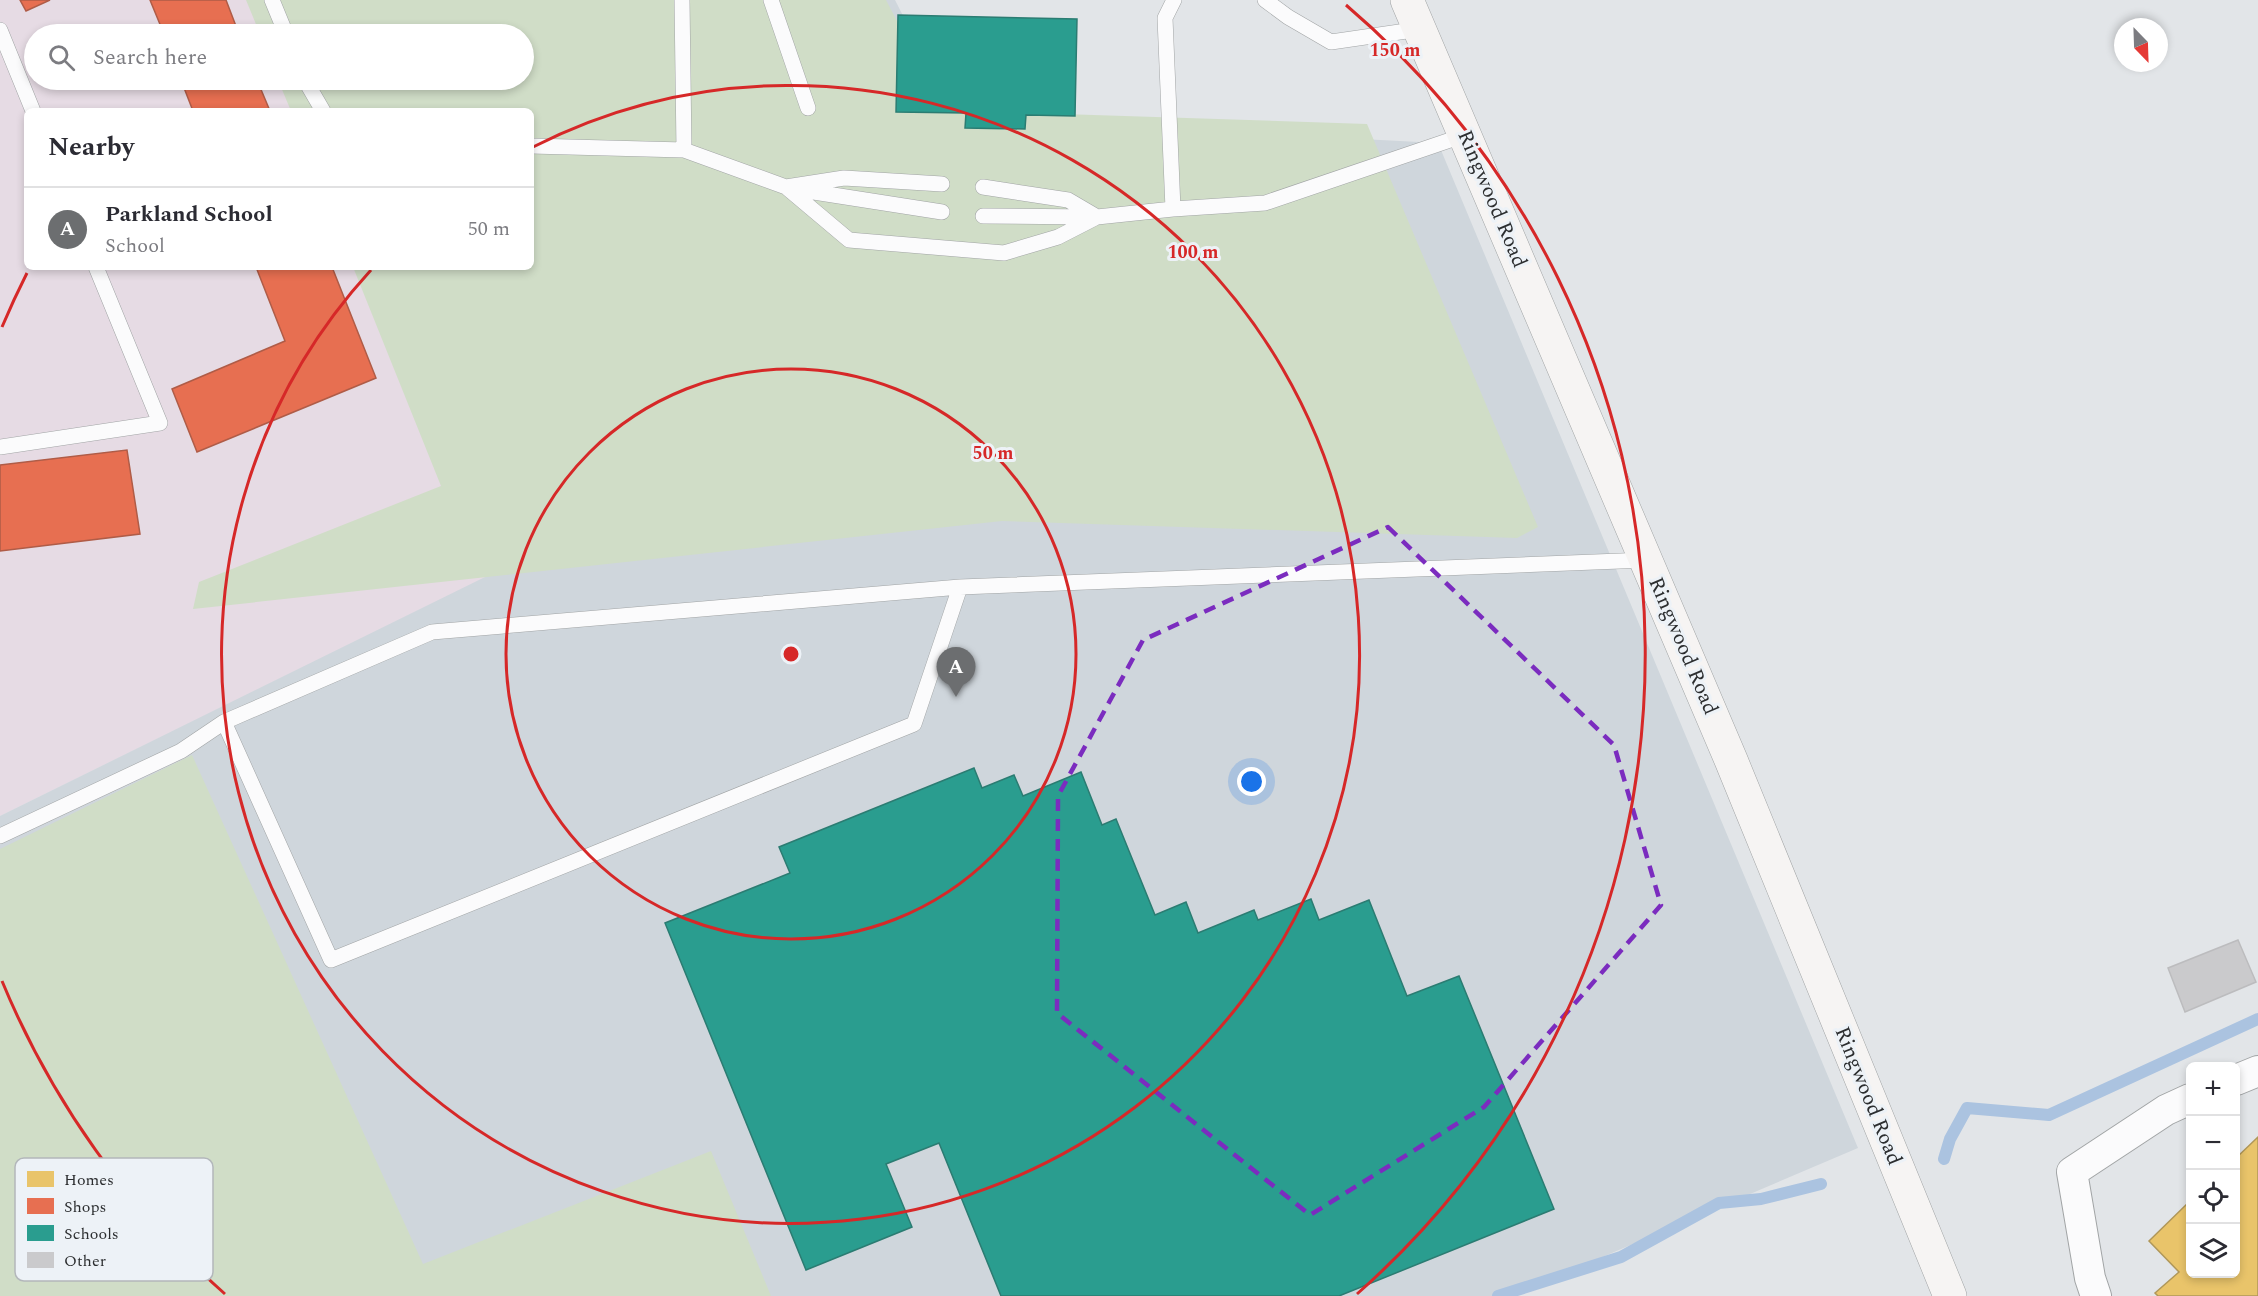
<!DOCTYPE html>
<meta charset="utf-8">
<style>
:root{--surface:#fff;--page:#f2f2f3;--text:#2b2b33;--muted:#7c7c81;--line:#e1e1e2;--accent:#6c6e70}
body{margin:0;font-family:Spectral,serif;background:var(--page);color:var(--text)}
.controls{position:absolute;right:18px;bottom:18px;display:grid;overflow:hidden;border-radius:9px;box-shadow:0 3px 9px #0003}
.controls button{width:54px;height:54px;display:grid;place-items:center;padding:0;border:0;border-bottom:2px solid var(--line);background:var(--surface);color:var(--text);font:30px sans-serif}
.compass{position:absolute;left:2114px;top:18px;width:54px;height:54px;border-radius:50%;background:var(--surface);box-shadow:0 3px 9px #0003;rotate:157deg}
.you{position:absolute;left:1252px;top:782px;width:21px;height:21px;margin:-15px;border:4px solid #fff;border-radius:50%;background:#1a73e8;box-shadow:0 0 0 9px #1a73e833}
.badge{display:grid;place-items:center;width:39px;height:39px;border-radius:50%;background:var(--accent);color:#fff;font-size:20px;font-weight:700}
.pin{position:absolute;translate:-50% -50px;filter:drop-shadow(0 2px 3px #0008)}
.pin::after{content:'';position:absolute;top:32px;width:21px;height:18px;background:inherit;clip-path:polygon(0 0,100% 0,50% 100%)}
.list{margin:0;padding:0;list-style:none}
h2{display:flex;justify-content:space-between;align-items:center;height:78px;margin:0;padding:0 24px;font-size:26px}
h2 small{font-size:20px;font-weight:400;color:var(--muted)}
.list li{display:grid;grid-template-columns:39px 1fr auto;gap:18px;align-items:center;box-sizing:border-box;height:84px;padding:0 24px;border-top:2px solid var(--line)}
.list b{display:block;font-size:22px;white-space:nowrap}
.list p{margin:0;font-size:20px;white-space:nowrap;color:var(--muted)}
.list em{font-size:20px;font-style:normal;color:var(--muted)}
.icon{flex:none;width:33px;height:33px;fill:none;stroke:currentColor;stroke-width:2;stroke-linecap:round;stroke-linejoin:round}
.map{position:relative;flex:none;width:2258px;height:1296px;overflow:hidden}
.search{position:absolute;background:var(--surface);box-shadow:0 3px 9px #0003;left:24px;top:24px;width:510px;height:66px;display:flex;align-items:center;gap:15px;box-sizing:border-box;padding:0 21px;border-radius:33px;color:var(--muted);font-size:22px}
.panel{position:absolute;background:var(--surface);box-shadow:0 3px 9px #0003;left:24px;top:108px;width:510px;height:162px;border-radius:9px}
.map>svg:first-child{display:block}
</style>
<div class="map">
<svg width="2258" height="1296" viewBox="0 0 2258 1296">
<rect width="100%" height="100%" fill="#e2e5e8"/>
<path fill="#e6dbe4" d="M 0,0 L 258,0 L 271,34 L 34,34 L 34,80 L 289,80 L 301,111 L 27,111 L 27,267 L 363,267 L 485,578 L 0,816 Z"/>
<path fill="#cfd6dc" d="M 258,0 L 895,0 L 955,118 L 1438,143 L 1858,1148 L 1511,1296 L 0,1296 L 0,816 L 485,577 L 531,267 L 531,111 L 524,80 L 524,34 Z"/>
<path fill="#d0ddc7" d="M 246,0 L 886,0 L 944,110 L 1367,124 L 1538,527 L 1517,538 L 1002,521 L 193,609 L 199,582 L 441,486 L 353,267 L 531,267 L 531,111 L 291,111 L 278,80 L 524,80 L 524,34 L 260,34 Z
M 192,755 L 423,1264 L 711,1151 L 771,1296 L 0,1296 L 0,849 Z"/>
<path fill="#e9c46a" stroke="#b09759" stroke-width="1.5" d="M 2258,1137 L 2258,1296 L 2158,1296 L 2155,1293 L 2179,1272 L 2149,1241 L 2190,1201 L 2190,1274 L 2236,1274 L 2236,1158 Z"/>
<path fill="#e76f51" stroke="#af5c47" stroke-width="1.5" d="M 20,0 L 50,0 L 26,11 Z
M 150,0 L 226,0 L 239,34 L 164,34 Z
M 181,80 L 257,80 L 270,111 L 193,111 Z
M 256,267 L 332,267 L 376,378 L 197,452 L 172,389 L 285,341 Z
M 127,450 L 140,534 L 0,551 L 0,465 Z"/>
<path fill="#2a9d8f" stroke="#2b7c72" stroke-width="1.5" d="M 898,15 L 1077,19 L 1075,116 L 1026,115 L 1025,129 L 965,128 L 966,113 L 896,112 Z
M 974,768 L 982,788 L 1014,775 L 1023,796 L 1081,772 L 1102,825 L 1116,819 L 1155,915 L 1186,902 L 1198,933 L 1254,910 L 1258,920 L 1311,899 L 1319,920 L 1369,900 L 1407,996 L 1459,976 L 1554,1209 L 1339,1296 L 1001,1296 L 939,1143 L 886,1164 L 912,1227 L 806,1270 L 665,923 L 790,873 L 779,847 Z"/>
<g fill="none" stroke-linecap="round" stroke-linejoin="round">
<path stroke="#abc3e0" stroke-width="12" d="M 1944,1159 L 1950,1139 L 1967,1108 L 2049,1115 L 2258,1019
M 1498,1296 L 1621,1257 L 1719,1203 L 1761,1199 L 1821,1184"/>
</g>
<path fill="#cacacc" stroke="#bcbcbe" stroke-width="1.5" d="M 2238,940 L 2256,982 L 2185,1012 L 2168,968 Z"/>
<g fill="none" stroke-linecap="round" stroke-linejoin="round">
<g stroke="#a1a4a5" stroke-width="16">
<path id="lane" d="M 272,0 L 286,34
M 682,0 L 684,150
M 771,0 L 808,108
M 1265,0 L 1288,17 L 1331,42 L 1420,29
M 0,30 L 33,111
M 305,80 L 323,111
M 531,146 L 684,150 L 786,187 L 844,178 L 942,184
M 786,187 L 849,240 L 1004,253 L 1058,237 L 1097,217
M 983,187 L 1068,200 L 1097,217 L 1173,209 L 1265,203 L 1465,135
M 801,190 L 942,212
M 1173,209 L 1165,18 L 1174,0
M 983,216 L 1094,217
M 0,447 L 160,423 L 96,267
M 960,587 L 914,724 L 331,960 L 224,722 L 432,632 L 960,587 L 1646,560
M 0,836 L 181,751 L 224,722"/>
</g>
<g stroke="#a1a4a5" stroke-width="32">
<path id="street" d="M 2236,1080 L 2258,1071
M 2096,1296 L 2090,1278 L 2072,1172 L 2166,1110 L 2190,1099"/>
</g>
<g stroke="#a1a4a5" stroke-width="34">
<path id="secondary" d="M 1407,0 L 1731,760 L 1950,1296"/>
</g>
<use href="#lane" stroke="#fbfbfc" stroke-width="15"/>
<use href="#street" stroke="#fbfbfc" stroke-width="30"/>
<use href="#secondary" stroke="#f6f4f3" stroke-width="33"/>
</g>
<path fill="none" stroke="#7b2cbf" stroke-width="4.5" stroke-dasharray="12 8" stroke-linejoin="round" d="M 1388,527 L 1614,745 L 1661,905 L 1484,1107 L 1310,1215 L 1057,1013 L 1058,796 L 1143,640 Z"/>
<g fill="none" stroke="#d62828" stroke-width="3">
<circle cx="791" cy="654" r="285"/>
<path d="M533 147A569 569 0 1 1 371 270"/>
<path d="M225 1294A854 854 0 0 1 2 981M2 327A854 854 0 0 1 27 273M1346 5A854 854 0 0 1 1357 1294"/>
</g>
<g text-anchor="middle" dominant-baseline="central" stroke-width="6" stroke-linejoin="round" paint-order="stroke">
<g font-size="21" fill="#2c2e30" stroke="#edf2f7">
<text transform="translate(1492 199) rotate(67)">Ringwood Road</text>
<text transform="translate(1683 646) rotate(67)">Ringwood Road</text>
<text transform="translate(1868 1096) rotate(68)">Ringwood Road</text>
</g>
</g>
<rect x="15" y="1158" width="198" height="123" rx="9" fill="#edf2f7" stroke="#b3b7bb" stroke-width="1.5"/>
<rect x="27" y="1171" width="27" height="16" fill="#e9c46a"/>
<rect x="27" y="1198" width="27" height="16" fill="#e76f51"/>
<rect x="27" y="1225" width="27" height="16" fill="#2a9d8f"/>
<rect x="27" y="1252" width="27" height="16" fill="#cacacc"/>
<g font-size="16" fill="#2c2e30">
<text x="64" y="1185">Homes</text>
<text x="64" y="1212">Shops</text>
<text x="64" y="1239">Schools</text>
<text x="64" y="1266">Other</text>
</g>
<circle cx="791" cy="654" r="9" fill="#d62828" stroke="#edf2f7" stroke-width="3"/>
<g font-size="18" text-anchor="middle" font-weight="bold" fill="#d62828" stroke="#edf2f7" stroke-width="6" stroke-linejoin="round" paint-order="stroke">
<text x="1395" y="56">150 m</text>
<text x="1193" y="258">100 m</text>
<text x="993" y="459">50 m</text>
</g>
</svg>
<div class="controls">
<button>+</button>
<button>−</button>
<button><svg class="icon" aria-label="locate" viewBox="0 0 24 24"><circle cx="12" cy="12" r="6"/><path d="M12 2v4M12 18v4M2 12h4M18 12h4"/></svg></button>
<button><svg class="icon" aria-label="layers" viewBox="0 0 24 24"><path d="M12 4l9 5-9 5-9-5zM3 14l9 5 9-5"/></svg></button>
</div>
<svg class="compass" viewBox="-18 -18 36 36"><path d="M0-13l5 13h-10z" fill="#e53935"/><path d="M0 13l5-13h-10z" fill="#7c7c81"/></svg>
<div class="you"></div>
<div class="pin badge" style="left:956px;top:697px">A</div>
<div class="search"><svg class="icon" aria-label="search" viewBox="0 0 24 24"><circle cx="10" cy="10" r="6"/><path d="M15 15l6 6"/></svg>Search here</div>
<section class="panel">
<h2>Nearby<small></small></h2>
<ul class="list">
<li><span class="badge">A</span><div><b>Parkland School</b><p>School</p></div><em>50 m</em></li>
</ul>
</section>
</div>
